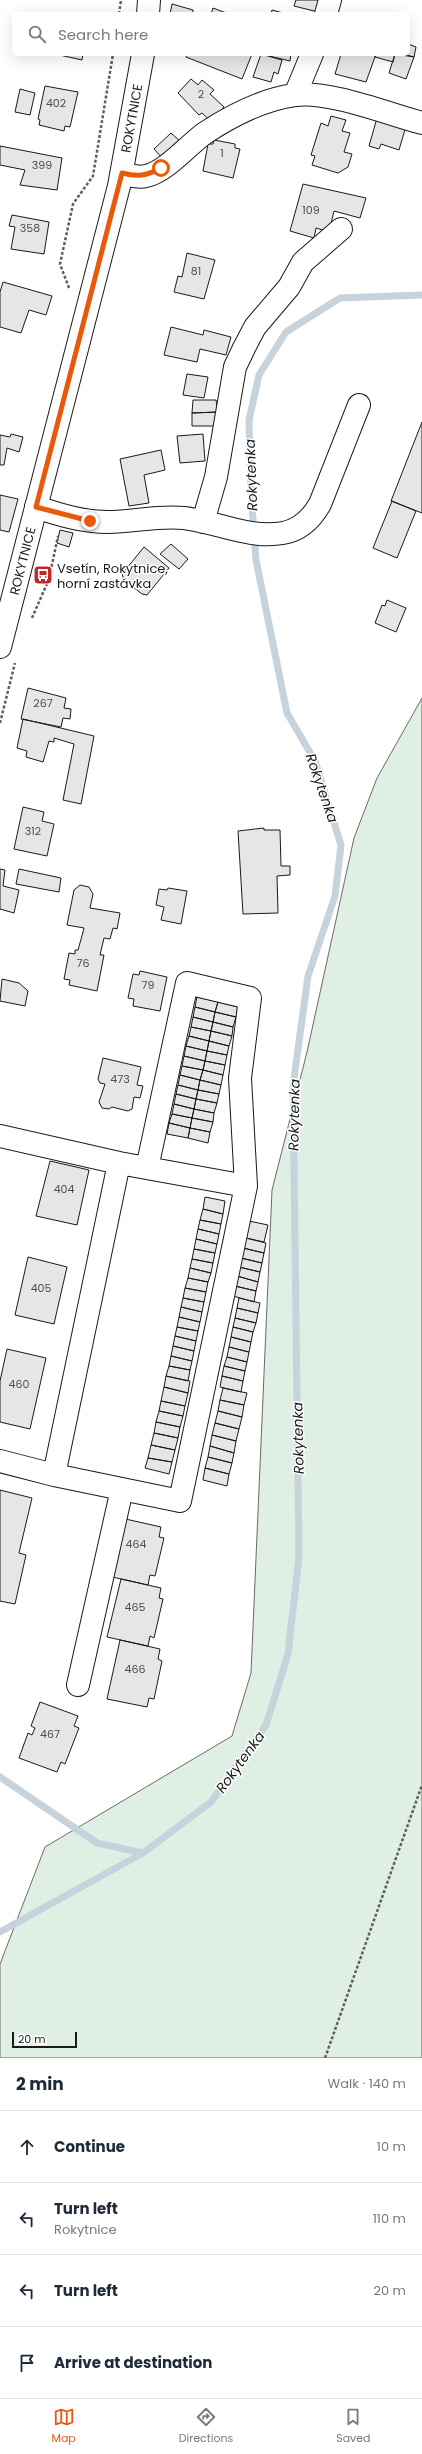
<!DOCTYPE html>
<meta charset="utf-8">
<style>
:root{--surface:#fff;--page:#f2f2f3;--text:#1f2937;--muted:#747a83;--line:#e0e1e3;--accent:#ea580c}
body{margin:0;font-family:Poppins,sans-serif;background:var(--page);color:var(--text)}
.scale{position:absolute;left:12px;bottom:10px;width:65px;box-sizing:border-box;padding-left:4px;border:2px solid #1a1a1a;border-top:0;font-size:11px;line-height:14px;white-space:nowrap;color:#1a1a1a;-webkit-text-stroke:3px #fff;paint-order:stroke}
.stop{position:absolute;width:12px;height:12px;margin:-9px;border:3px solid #ea580c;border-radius:50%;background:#fff}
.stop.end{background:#ea580c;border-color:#fff;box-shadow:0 1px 4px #0008}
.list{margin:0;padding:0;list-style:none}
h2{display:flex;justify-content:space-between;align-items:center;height:52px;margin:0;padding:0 16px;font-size:17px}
h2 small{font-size:13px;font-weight:400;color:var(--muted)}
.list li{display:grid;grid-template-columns:26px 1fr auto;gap:12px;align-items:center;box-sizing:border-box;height:72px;padding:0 16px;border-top:1px solid var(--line)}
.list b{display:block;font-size:15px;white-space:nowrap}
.list p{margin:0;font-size:13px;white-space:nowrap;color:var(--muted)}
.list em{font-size:13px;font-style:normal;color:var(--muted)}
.icon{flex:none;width:22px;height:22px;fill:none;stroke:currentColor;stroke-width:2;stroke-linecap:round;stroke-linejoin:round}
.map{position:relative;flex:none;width:422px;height:2058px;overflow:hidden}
.search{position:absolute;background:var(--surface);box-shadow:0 4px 16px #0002;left:12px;right:12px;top:12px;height:44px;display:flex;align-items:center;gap:10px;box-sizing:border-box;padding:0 14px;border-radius:6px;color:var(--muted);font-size:15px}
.sheet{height:340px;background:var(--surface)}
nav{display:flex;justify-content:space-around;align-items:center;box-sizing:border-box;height:56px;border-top:1px solid var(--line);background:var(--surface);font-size:11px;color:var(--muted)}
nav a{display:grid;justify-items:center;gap:2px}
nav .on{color:var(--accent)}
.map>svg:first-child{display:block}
</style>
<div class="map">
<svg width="422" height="2058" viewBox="0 0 422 2058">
<rect width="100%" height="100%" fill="#fff"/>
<path fill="#e0efe3" stroke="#6a6a6a" d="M 422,698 L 422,2058 L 0,2058 L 0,1964 L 45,1847 L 232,1736 L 251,1673 L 272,1190 L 307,1052 L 354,838 L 377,778 Z"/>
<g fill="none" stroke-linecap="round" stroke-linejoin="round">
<path stroke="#c6d2dc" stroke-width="7" d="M 0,1777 L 97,1843 L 143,1853
M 0,1932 L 143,1853 L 211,1802 L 266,1725 L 288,1654 L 299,1556 L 293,1086 L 308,976 L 335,896 L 341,845 L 315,761 L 287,713 L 256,560 L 251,493 L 249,420 L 259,375 L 286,332 L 340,298 L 422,295"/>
</g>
<path fill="#e6e6e6" stroke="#1a1a1a" d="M 296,0 L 317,0 L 321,1 L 318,12 L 294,6 Z
M 172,4 L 193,10 L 193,14 L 170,14 Z
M 213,8 L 229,14 L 211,14 Z
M 272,10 L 287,14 L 271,14 Z
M 408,44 L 416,47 L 414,57 L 403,54 L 408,54 Z
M 55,54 L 83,54 L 82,60 Z
M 187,54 L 252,54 L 242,79 L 186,57 Z
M 261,54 L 282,60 L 278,74 L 274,72 L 271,82 L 253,77 Z
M 261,54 L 291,54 L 290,61 Z
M 341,54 L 376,54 L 366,82 L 335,74 Z
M 376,54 L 395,54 L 393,62 L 375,57 Z
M 395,54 L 414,57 L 406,79 L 389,73 Z
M 191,79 L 198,85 L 202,80 L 214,90 L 210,94 L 224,107 L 212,122 L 202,113 L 199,115 L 178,93 Z
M 45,86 L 78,92 L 70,127 L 65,126 L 64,131 L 39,125 L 40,120 L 38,119 Z
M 20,89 L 35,93 L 30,115 L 15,112 Z
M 331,116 L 346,120 L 342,131 L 350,133 L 344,152 L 352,154 L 348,167 L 338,173 L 312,165 L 315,156 L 311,155 L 321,123 L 328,126 Z
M 377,118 L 406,126 L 399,150 L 381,144 L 379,149 L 369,146 Z
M 171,133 L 181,142 L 163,159 L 154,149 Z
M 214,140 L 235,144 L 235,148 L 240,149 L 233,178 L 203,171 L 208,144 L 213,144 Z
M 0,146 L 62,158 L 57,190 L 20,185 L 25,170 L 0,165 Z
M 303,184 L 366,198 L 360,218 L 334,211 L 329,232 L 316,228 L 314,238 L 290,231 Z
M 12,215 L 49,222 L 44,254 L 11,249 L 15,227 L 9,226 Z
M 187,253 L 215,260 L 204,299 L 174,292 L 178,276 L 182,277 Z
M 3,282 L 52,296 L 46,315 L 29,310 L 21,333 L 0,327 L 0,292 Z
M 171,327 L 203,335 L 204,330 L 231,337 L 226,355 L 200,349 L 197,362 L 164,355 Z
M 187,374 L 208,377 L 204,398 L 183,395 Z
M 193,400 L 216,400 L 218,412 L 192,413 Z
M 218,412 L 218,426 L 192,426 L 192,413 Z
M 422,422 L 422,513 L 391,501 Z
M 11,434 L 23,437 L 19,452 L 7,448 L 4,465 L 0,465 L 0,435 L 10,437 Z
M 203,434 L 205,461 L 180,463 L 177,436 Z
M 161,450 L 165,470 L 144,475 L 149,503 L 129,506 L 120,459 Z
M 0,495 L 18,499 L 9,532 L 0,530 Z
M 392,501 L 416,511 L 397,558 L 373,548 Z
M 60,530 L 73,533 L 69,547 L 57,543 Z
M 171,544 L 188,559 L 179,569 L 160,554 Z
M 144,547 L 169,568 L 147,595 L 142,594 L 124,580 L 122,574 Z
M 387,600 L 406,608 L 396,632 L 375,623 L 382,605 L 385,606 Z
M 28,688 L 66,698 L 64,708 L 71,709 L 70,719 L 63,718 L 61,727 L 21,719 Z
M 23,719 L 94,736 L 81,804 L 63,800 L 74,744 L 54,738 L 54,742 L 49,741 L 43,762 L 26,757 L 27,751 L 17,748 Z
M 23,807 L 44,812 L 42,821 L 54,824 L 47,856 L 14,849 Z
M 264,828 L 264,830 L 280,830 L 281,866 L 290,866 L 290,875 L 277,876 L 278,913 L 243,914 L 238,831 Z
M 0,869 L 5,870 L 3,886 L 19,890 L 14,913 L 0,909 Z
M 19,869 L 61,878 L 59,892 L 16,884 Z
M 80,885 L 89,887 L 93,894 L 90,908 L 120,913 L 117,929 L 113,928 L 110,939 L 104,938 L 100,955 L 104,955 L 97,991 L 69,985 L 70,980 L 64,979 L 69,953 L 75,954 L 75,950 L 78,950 L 83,932 L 84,928 L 67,925 L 74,890 Z
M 168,888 L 187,891 L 181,924 L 161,920 L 164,907 L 156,905 L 159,889 L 167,890 Z
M 140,971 L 167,977 L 160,1011 L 133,1006 L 134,999 L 128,998 L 133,974 L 139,975 Z
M 2,979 L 19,983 L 28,991 L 25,1006 L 0,1001 Z
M 197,997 L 218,1002 L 215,1012 L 195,1007 Z
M 218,1002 L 238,1007 L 236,1017 L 215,1012 Z
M 195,1007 L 215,1012 L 213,1022 L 193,1017 Z
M 215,1012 L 236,1017 L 233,1027 L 213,1022 Z
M 193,1017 L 213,1022 L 211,1031 L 191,1027 Z
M 213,1022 L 233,1027 L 232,1036 L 211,1031 Z
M 191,1027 L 211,1031 L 209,1041 L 189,1036 Z
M 211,1031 L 232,1036 L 229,1046 L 209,1041 Z
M 189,1036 L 209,1041 L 207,1051 L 186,1046 Z
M 209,1041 L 229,1046 L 227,1055 L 207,1051 Z
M 186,1046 L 207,1051 L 205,1061 L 184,1056 Z
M 207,1051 L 227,1055 L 225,1065 L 205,1061 Z
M 184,1056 L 205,1061 L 203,1070 L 182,1066 Z
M 103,1058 L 141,1067 L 137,1085 L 143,1086 L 140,1098 L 134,1097 L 132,1109 L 128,1111 L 112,1107 L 109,1109 L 102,1108 L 99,1102 L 105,1084 L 100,1083 L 98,1079 Z
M 205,1061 L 225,1065 L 223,1075 L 203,1070 Z
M 182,1066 L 203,1070 L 200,1080 L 180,1075 Z
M 203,1070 L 223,1075 L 221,1085 L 200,1080 Z
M 180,1075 L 200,1080 L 198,1090 L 178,1085 Z
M 200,1080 L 221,1085 L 219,1094 L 198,1090 Z
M 178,1085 L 198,1090 L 196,1099 L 176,1094 Z
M 198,1090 L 219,1094 L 217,1103 L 196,1099 Z
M 176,1094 L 196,1099 L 194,1109 L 174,1104 Z
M 196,1099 L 217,1103 L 214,1113 L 194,1109 Z
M 174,1104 L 194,1109 L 192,1118 L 172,1114 Z
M 194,1109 L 214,1113 L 213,1122 L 192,1118 Z
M 172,1114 L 192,1118 L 190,1128 L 169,1123 Z
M 192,1118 L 213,1122 L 210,1132 L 190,1128 Z
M 169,1123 L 190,1128 L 188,1138 L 167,1134 Z
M 190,1128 L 210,1132 L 208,1143 L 188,1138 Z
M 50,1161 L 89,1170 L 77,1225 L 36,1216 Z
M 205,1197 L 225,1201 L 223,1214 L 203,1209 Z
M 203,1209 L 223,1214 L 221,1224 L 200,1220 Z
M 200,1220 L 221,1224 L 219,1234 L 198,1229 Z
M 249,1221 L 268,1225 L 264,1242 L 246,1238 Z
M 198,1229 L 219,1234 L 217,1244 L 196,1239 Z
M 246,1238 L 266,1243 L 264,1253 L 243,1248 Z
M 196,1239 L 217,1244 L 215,1253 L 194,1249 Z
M 243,1248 L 264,1253 L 262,1263 L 241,1258 Z
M 194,1249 L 215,1253 L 213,1263 L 192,1259 Z
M 28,1257 L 67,1267 L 54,1324 L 15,1315 Z
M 241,1258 L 262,1263 L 260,1272 L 239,1267 Z
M 192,1259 L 213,1263 L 211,1273 L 190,1268 Z
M 239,1267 L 260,1272 L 258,1282 L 237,1276 Z
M 190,1268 L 211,1273 L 208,1282 L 188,1278 Z
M 237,1276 L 258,1282 L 256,1291 L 235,1286 Z
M 188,1278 L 208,1282 L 206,1292 L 185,1288 Z
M 235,1286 L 256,1291 L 254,1302 L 233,1296 Z
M 185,1288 L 206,1292 L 204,1302 L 183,1298 Z
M 183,1298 L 204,1302 L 202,1312 L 181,1307 Z
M 239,1298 L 260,1303 L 258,1313 L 237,1308 Z
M 181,1307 L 202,1312 L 200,1322 L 179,1317 Z
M 237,1308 L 258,1313 L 256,1323 L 235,1318 Z
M 179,1317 L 200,1322 L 198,1331 L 177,1327 Z
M 235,1318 L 256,1323 L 253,1332 L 233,1327 Z
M 177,1327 L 198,1331 L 196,1341 L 175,1336 Z
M 233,1327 L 253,1332 L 251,1342 L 231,1337 Z
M 175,1336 L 196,1341 L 194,1351 L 173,1346 Z
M 231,1337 L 251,1342 L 249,1352 L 229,1347 Z
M 173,1346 L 194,1351 L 192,1361 L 171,1356 Z
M 229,1347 L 249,1352 L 247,1362 L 227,1357 Z
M 7,1349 L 46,1358 L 30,1429 L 0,1422 L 0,1381 Z
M 171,1356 L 192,1361 L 190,1370 L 169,1366 Z
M 227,1357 L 247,1362 L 245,1371 L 224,1366 Z
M 169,1366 L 190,1370 L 188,1381 L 166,1376 Z
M 224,1366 L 245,1371 L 243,1381 L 222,1376 Z
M 166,1376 L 190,1381 L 188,1393 L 164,1387 Z
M 222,1376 L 243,1381 L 241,1392 L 220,1387 Z
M 164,1387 L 188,1393 L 185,1406 L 161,1401 Z
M 223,1388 L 247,1393 L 244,1405 L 220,1400 Z
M 220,1400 L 244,1405 L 242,1417 L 218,1411 Z
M 161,1401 L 185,1406 L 183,1416 L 159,1411 Z
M 159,1411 L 183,1416 L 180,1427 L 156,1422 Z
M 218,1411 L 242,1417 L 239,1429 L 215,1423 Z
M 156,1422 L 180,1427 L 178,1438 L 154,1433 Z
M 215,1423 L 239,1429 L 236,1441 L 212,1435 Z
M 154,1433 L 178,1438 L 175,1450 L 151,1445 Z
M 212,1435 L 236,1441 L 234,1453 L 210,1446 Z
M 151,1445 L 175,1450 L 172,1462 L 148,1458 Z
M 210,1446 L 234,1453 L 232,1463 L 208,1457 Z
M 208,1457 L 232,1463 L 229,1474 L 205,1468 Z
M 148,1458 L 172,1462 L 169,1474 L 145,1468 Z
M 205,1468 L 229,1474 L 227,1486 L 203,1480 Z
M 0,1490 L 32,1498 L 19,1553 L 26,1555 L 15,1604 L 0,1601 Z
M 121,1518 L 161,1527 L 159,1537 L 164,1538 L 155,1576 L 150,1575 L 148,1585 L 108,1576 Z
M 121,1579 L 161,1588 L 159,1598 L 163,1599 L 154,1638 L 150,1636 L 148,1646 L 107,1637 Z
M 120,1640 L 160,1649 L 158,1659 L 162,1661 L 154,1699 L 149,1698 L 147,1707 L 107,1699 Z
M 40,1702 L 78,1716 L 74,1726 L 79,1728 L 65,1764 L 61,1762 L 57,1772 L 19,1758 L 28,1733 L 32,1735 L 35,1728 L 31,1726 Z"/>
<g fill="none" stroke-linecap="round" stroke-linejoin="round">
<g stroke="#1a1a1a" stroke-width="24">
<path id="minor" d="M 326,14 L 330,0
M 295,95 L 312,54
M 122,173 C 130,175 138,178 146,176 C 166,172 188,145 205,133 C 231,116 264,99 295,95 C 331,91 385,113 422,123
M 36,507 C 60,515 83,522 108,522 C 134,522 158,515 184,518 C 217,522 249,539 283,533 C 300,530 312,518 320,504 L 359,405
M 203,522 L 216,477 L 235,367 L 244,348 L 255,327 L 289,287 L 303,262 L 341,229
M 0,1136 L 119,1163 L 54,1475 L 0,1461
M 147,1168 L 187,983 L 250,998 L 240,1078 L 246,1186
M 54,1475 L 180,1501 L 246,1186 L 119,1163
M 78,1685 L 122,1489"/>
</g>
<g stroke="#1a1a1a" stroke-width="24">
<g id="major">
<path d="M 148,14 L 149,0"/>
<path id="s1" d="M 0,647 L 119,186 L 143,54"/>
</g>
</g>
<path stroke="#5f5f5f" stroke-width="2.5" stroke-dasharray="3 2" stroke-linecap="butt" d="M 119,14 L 121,0
M 69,288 L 60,264 L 73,204 L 93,176 L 113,54
M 32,618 L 49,579 L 58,536
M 0,723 L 15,663
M 325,2058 L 422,1785"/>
<use href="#minor" stroke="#fff" stroke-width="22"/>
<use href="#major" stroke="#fff" stroke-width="22"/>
</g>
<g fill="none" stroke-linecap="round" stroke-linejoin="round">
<path stroke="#ea580c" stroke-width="5" d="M 90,521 L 36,507 L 122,173 C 138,177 146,176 161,168"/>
</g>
<defs>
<g id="bus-square" transform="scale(1)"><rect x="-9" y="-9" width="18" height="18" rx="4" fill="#c62828" stroke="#fff"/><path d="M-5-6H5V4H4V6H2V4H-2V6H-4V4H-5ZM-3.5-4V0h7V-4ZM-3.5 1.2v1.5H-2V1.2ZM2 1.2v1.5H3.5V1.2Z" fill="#fff"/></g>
</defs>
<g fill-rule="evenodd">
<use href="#bus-square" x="43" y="575"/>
</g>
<g text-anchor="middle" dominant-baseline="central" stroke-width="3" stroke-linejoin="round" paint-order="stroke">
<g font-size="11" fill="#4d4d4d">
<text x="201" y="94">2</text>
<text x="56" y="103">402</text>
<text x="222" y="153">1</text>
<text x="42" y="165">399</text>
<text x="311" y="210">109</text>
<text x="30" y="228">358</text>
<text x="196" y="271">81</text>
<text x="43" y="703">267</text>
<text x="33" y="831">312</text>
<text x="83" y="963">76</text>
<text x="148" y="985">79</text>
<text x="120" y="1079">473</text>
<text x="64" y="1189">404</text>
<text x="41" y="1288">405</text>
<text x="19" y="1384">460</text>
<text x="136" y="1544">464</text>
<text x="135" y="1607">465</text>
<text x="135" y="1669">466</text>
<text x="50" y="1734">467</text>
</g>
<g font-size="13" fill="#1a1a1a" stroke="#fff">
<text stroke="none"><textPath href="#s1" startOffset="545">ROKYTNICE</textPath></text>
<text stroke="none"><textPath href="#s1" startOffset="89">ROKYTNICE</textPath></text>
</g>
<g font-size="13" fill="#1a1a1a" stroke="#fff" text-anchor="start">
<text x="57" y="568">Vsetín, Rokytnice,<tspan x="57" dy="15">horní zastávka</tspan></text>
</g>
<g font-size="14" font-style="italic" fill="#1a1a1a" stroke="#fff">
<text transform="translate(251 475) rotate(-92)">Rokytenka</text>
<text transform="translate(322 788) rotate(71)">Rokytenka</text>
<text transform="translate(294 1115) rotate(-89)">Rokytenka</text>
<text transform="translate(298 1438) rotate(-91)">Rokytenka</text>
<text transform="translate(240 1762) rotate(-54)">Rokytenka</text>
</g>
</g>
</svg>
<div class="scale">20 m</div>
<div class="stop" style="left:161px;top:168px"></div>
<div class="stop end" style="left:90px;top:521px"></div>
<div class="search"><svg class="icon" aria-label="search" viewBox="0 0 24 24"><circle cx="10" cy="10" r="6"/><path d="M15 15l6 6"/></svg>Search here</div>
</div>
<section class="sheet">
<h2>2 min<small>Walk · 140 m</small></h2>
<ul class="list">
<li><svg class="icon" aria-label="ahead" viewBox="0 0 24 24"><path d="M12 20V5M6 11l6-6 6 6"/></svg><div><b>Continue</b></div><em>10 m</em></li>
<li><svg class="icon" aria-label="left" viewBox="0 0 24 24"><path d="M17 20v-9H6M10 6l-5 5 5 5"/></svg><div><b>Turn left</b><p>Rokytnice</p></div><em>110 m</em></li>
<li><svg class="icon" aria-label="left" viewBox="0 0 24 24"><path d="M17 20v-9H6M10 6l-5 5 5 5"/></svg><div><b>Turn left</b></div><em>20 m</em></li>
<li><svg class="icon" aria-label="arrive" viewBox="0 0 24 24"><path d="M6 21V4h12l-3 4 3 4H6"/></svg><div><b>Arrive at destination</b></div></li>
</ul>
</section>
<nav>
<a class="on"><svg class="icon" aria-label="map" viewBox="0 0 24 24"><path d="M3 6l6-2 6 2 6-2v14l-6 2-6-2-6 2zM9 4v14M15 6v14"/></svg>Map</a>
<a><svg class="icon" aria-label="directions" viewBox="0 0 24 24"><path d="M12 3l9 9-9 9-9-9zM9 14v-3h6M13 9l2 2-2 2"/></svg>Directions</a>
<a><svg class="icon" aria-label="saved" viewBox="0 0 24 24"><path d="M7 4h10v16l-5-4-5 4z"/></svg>Saved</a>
</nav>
